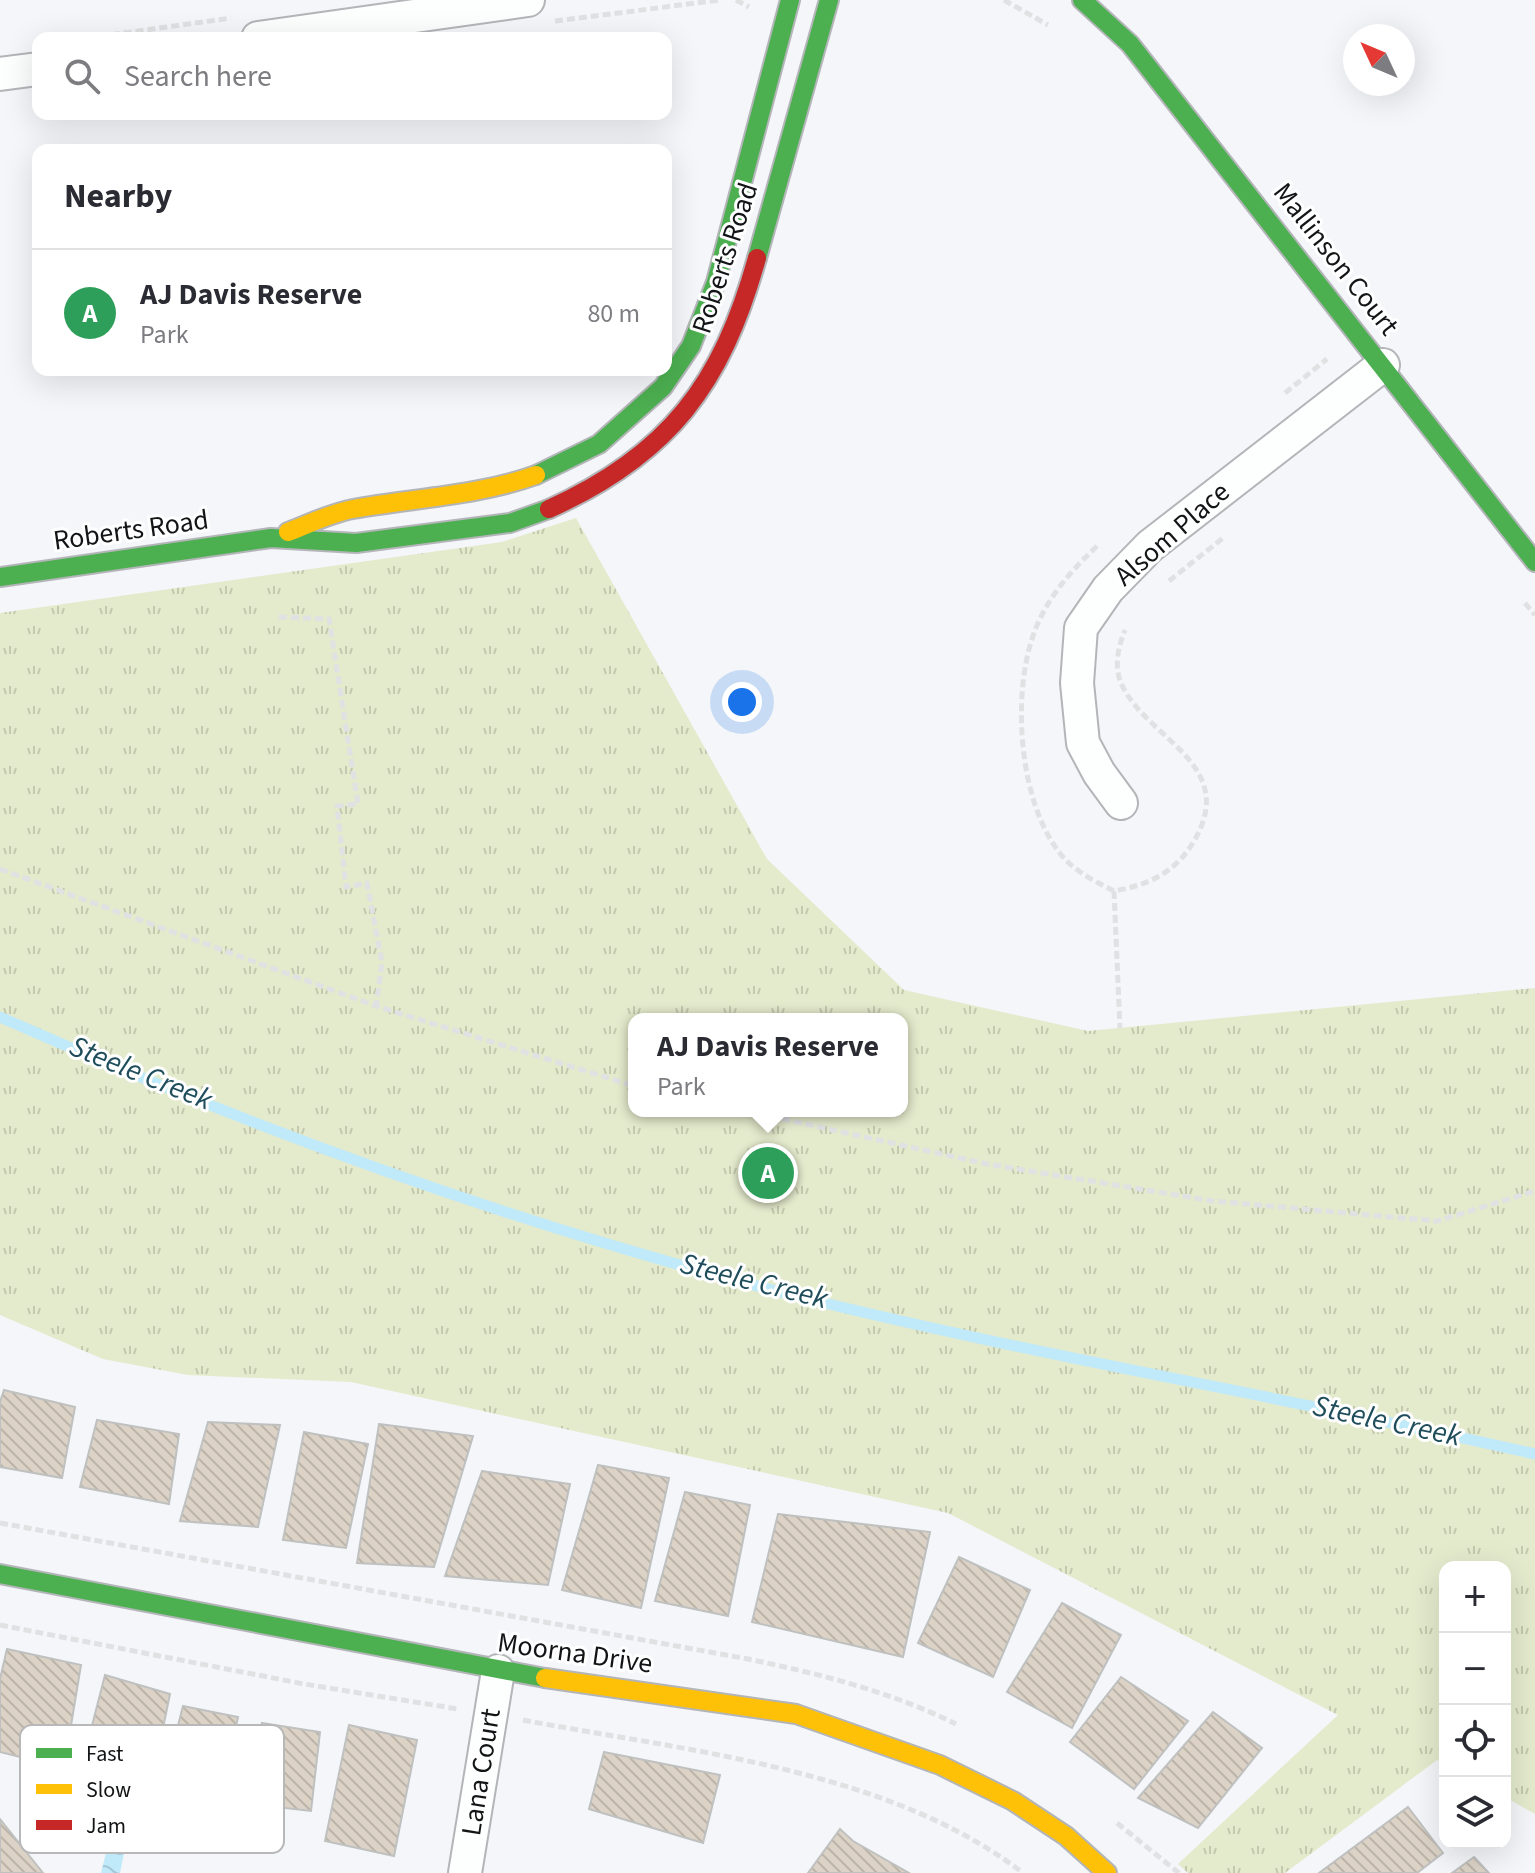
<!DOCTYPE html>
<meta charset="utf-8">
<style>
:root{--surface:#fff;--page:#f7f7f7;--text:#2b2b33;--muted:#7c7c81;--line:#e1e1e2;--accent:#ea580c}
body{margin:0;font-family:"Source Sans 3",sans-serif;background:var(--page);color:var(--text)}
.controls{position:absolute;right:24px;bottom:24px;display:grid;overflow:hidden;border-radius:16px;box-shadow:0 8px 32px #0002}
.controls button{width:72px;height:72px;display:grid;place-items:center;padding:0;border:0;border-bottom:2px solid var(--line);background:var(--surface);color:var(--text);font:40px sans-serif}
.compass{position:absolute;left:1343px;top:24px;width:72px;height:72px;border-radius:50%;background:var(--surface);box-shadow:0 8px 32px #0002;rotate:314deg}
.you{position:absolute;left:742px;top:702px;width:28px;height:28px;margin:-20px;border:6px solid #fff;border-radius:50%;background:#1a73e8;box-shadow:0 0 0 12px #1a73e833}
.badge{display:grid;place-items:center;width:52px;height:52px;border-radius:50%;background:var(--accent);color:#fff;font-size:26px;font-weight:700}
.pin{position:absolute;translate:-50% -50%;border:4px solid #fff;box-shadow:0 2px 8px #0006}
.popup{position:absolute;left:628px;top:1013px;width:280px;height:104px;box-sizing:border-box;display:grid;place-content:center;border-radius:16px;background:var(--surface);filter:drop-shadow(0 2px 6px #0005);font-size:26px;white-space:nowrap;color:var(--muted)}
.popup b{font-size:30px;color:var(--text)}
.popup::after{content:'';position:absolute;left:50%;top:100%;margin-left:-16px;border:16px solid transparent;border-top-color:var(--surface)}
.list{margin:0;padding:0;list-style:none}
h2{display:flex;justify-content:space-between;align-items:center;height:104px;margin:0;padding:0 32px;font-size:34px}
h2 small{font-size:26px;font-weight:400;color:var(--muted)}
.list li{display:grid;grid-template-columns:52px 1fr auto;gap:24px;align-items:center;box-sizing:border-box;height:128px;padding:0 32px;border-top:2px solid var(--line)}
.list b{display:block;font-size:30px;white-space:nowrap}
.list p{margin:0;font-size:26px;white-space:nowrap;color:var(--muted)}
.list em{font-size:26px;font-style:normal;color:var(--muted)}
.icon{flex:none;width:44px;height:44px;fill:none;stroke:currentColor;stroke-width:2;stroke-linecap:round;stroke-linejoin:round}
.map{position:relative;flex:none;width:1535px;height:1873px;overflow:hidden}
.search{position:absolute;background:var(--surface);box-shadow:0 8px 32px #0002;left:32px;top:32px;width:640px;height:88px;display:flex;align-items:center;gap:20px;box-sizing:border-box;padding:0 28px;border-radius:16px;color:var(--muted);font-size:30px}
.panel{position:absolute;background:var(--surface);box-shadow:0 8px 32px #0002;left:32px;top:144px;width:640px;height:232px;border-radius:16px}
.map>svg:first-child{display:block}
</style>
<div class="map">
<svg width="1535" height="1873" viewBox="0 0 1535 1873">
<defs>
<pattern id="park-tufts" width="24" height="20" patternUnits="userSpaceOnUse" patternTransform="scale(2)"><rect width="24" height="20" fill="#e4eacc"/><path d="M3 7l-1-3M5 7V3M7 7l1-3M15 17l-1-3M17 17v-4M19 17l1-3" fill="none" stroke="#c3c8ae"/></pattern>
<pattern id="water-waves" width="16" height="10" patternUnits="userSpaceOnUse" patternTransform="scale(2)"><rect width="16" height="10" fill="#c0eaf9"/><path d="M0 5q4-4 8 0t8 0" fill="none" stroke="#a4c8d5"/></pattern>
<pattern id="building-back-hatch" width="6" height="6" patternUnits="userSpaceOnUse" patternTransform="scale(2)"><rect width="6" height="6" fill="#dcd3c6"/><path d="M-1 5l2 2M0 0l6 6M5-1l2 2" fill="none" stroke="#bcb4a9"/></pattern>
</defs>
<rect width="100%" height="100%" fill="#f4f6f9"/>
<path fill="url(#park-tufts)" fill-rule="evenodd" d="M 576,518 L 767,859 L 904,990 L 1088,1031 L 1535,988 L 1535,1814 L 1505,1797 L 1505,1567 L 1445,1567 L 1445,1764 L 1437,1760 L 1285,1873 L 1188,1873 L 1178,1864 L 1338,1715 L 948,1513 L 351,1382 L 188,1375 L 103,1359 L 0,1315 L 0,613 L 502,542 ZM 634,1019 L 902,1019 L 902,1111 L 634,1111 Z"/>
<path fill="url(#water-waves)" d="M 108,1845 L 125,1848 L 120,1873 L 101,1873 Z"/>
<g fill="none" stroke-linecap="round" stroke-linejoin="round">
<path stroke="#c0eaf9" stroke-width="11" d="M 0,1017 C 253,1129 520,1226 788,1294 C 1035,1356 1287,1397 1535,1454"/>
</g>
<path fill="url(#building-back-hatch)" stroke="#bfc0c0" stroke-width="2" d="M 4,1390 L 75,1407 L 62,1478 L 0,1467 L 0,1402 Z
M 97,1420 L 179,1434 L 169,1504 L 80,1487 Z
M 208,1422 L 280,1425 L 258,1527 L 180,1521 Z
M 379,1424 L 473,1436 L 434,1567 L 357,1563 Z
M 304,1432 L 368,1444 L 346,1548 L 283,1540 Z
M 598,1465 L 669,1478 L 641,1608 L 562,1590 Z
M 482,1471 L 570,1484 L 548,1585 L 445,1576 Z
M 685,1492 L 750,1505 L 728,1616 L 655,1601 Z
M 778,1514 L 930,1532 L 903,1657 L 752,1622 Z
M 959,1557 L 1030,1590 L 993,1677 L 918,1643 Z
M 1062,1603 L 1121,1635 L 1072,1728 L 1007,1692 Z
M 7,1649 L 81,1665 L 64,1768 L 0,1752 L 0,1679 Z
M 105,1675 L 170,1694 L 141,1835 L 68,1819 Z
M 1121,1677 L 1188,1721 L 1134,1789 L 1070,1742 Z
M 183,1706 L 238,1717 L 214,1828 L 155,1816 Z
M 1213,1712 L 1262,1748 L 1198,1828 L 1138,1798 Z
M 262,1723 L 320,1732 L 311,1811 L 242,1803 Z
M 349,1725 L 417,1740 L 394,1856 L 325,1841 Z
M 604,1752 L 720,1775 L 703,1843 L 589,1809 Z
M 1408,1807 L 1443,1853 L 1417,1873 L 1319,1873 Z
M 0,1819 L 43,1873 L 0,1873 Z
M 840,1829 L 853,1841 L 909,1873 L 808,1873 Z
M 1474,1857 L 1489,1873 L 1452,1873 Z"/>
<g fill="none" stroke-linecap="round" stroke-linejoin="round">
<g stroke="#b3b5b8" stroke-width="36">
<path id="street" d="M 258,38 L 528,0
M 0,74 L 38,69
M 1121,803 L 1099,773 L 1083,743 L 1077,683 L 1081,628 L 1108,589 L 1150,546 L 1383,365
M 465,1873 L 498,1671"/>
</g>
<g stroke="#b3b5b8" stroke-width="22">
<path id="fast" d="M 1082,0 L 1130,44 L 1535,562
M 757,258 L 829,0
M 536,475 L 599,444 L 663,387 L 691,346 L 716,282 L 790,0
M 0,577 L 271,538 L 356,543 L 510,523 L 549,509
M 0,1574 L 545,1678"/>
</g>
<g stroke="#b3b5b8" stroke-width="22">
<path id="slow" d="M 288,532 C 309,524 331,513 353,509 C 414,498 477,496 536,475
M 545,1678 L 796,1714 L 940,1765 L 1013,1801 L 1066,1836 L 1107,1873"/>
</g>
<g stroke="#b3b5b8" stroke-width="22">
<path id="jam" d="M 549,509 C 669,455 722,384 757,258"/>
</g>
<path stroke="#e0e1e2" stroke-width="5" stroke-dasharray="8 4" stroke-linecap="butt" d="M 736,0 L 749,7
M 1004,0 L 1048,25
M 555,21 L 720,0
M 88,38 L 231,18
M 1285,393 L 1327,359
M 1097,546 C 1073,569 1052,592 1038,623 C 1011,683 1017,793 1056,848 C 1070,869 1092,880 1114,891 C 1149,885 1176,872 1194,841 C 1240,763 1145,739 1121,683 C 1114,666 1118,647 1125,630
M 1169,581 L 1223,538
M 1525,603 L 1535,615
M 279,617 L 329,619 L 358,804 L 337,806 L 346,887 L 367,883 L 382,963 L 376,1006
M 0,869 L 376,1006 L 634,1086
M 1114,891 L 1120,1028
M 747,1111 L 987,1164 L 1213,1201 L 1437,1221 L 1535,1191
M 0,1523 L 748,1659 C 820,1674 889,1691 956,1724
M 0,1625 L 304,1684 L 458,1709
M 523,1720 C 686,1751 888,1769 1023,1873
M 1117,1823 L 1179,1873"/>
<use href="#street" stroke="#fdfefe" stroke-width="32"/>
<use href="#fast" stroke="#4caf50" stroke-width="18"/>
<use href="#slow" stroke="#ffc107" stroke-width="18"/>
<use href="#jam" stroke="#c62828" stroke-width="18"/>
</g>
<g text-anchor="middle" dominant-baseline="central" stroke-width="6" stroke-linejoin="round" paint-order="stroke">
<g font-size="28" fill="#121416" stroke="#fff">
<text transform="translate(725 258) rotate(-72)">Roberts Road</text>
<text transform="translate(1336 259) rotate(52)">Mallinson Court</text>
<text transform="translate(131 530) rotate(-8)">Roberts Road</text>
<text transform="translate(1172 534) rotate(-41)">Alsom Place</text>
<text transform="translate(575 1653) rotate(8)">Moorna Drive</text>
<text transform="translate(481 1772) rotate(-81)">Lana Court</text>
</g>
<g font-size="30" font-style="italic" fill="#1f4d5b" stroke="#fff">
<text transform="translate(141 1073) rotate(22)">Steele Creek</text>
<text transform="translate(754 1281) rotate(14)">Steele Creek</text>
<text transform="translate(1387 1421) rotate(12)">Steele Creek</text>
</g>
</g>
<rect x="20" y="1725" width="264" height="128" rx="12" fill="#fff" stroke="#b8b8b9" stroke-width="2"/>
<rect x="36" y="1748" width="36" height="10" fill="#4caf50"/>
<rect x="36" y="1784" width="36" height="10" fill="#ffc107"/>
<rect x="36" y="1820" width="36" height="10" fill="#c62828"/>
<g font-size="22" fill="#121416">
<text x="86" y="1761">Fast</text>
<text x="86" y="1797">Slow</text>
<text x="86" y="1833">Jam</text>
</g>
</svg>
<div class="controls">
<button>+</button>
<button>−</button>
<button><svg class="icon" aria-label="locate" viewBox="0 0 24 24"><circle cx="12" cy="12" r="6"/><path d="M12 2v4M12 18v4M2 12h4M18 12h4"/></svg></button>
<button><svg class="icon" aria-label="layers" viewBox="0 0 24 24"><path d="M12 4l9 5-9 5-9-5zM3 14l9 5 9-5"/></svg></button>
</div>
<svg class="compass" viewBox="-18 -18 36 36"><path d="M0-13l5 13h-10z" fill="#e53935"/><path d="M0 13l5-13h-10z" fill="#7c7c81"/></svg>
<div class="you"></div>
<div class="pin badge" style="left:768px;top:1173px;background:#2e9e5b">A</div>
<div class="popup"><b>AJ Davis Reserve</b>Park</div>
<div class="search"><svg class="icon" aria-label="search" viewBox="0 0 24 24"><circle cx="10" cy="10" r="6"/><path d="M15 15l6 6"/></svg>Search here</div>
<section class="panel">
<h2>Nearby<small></small></h2>
<ul class="list">
<li><span class="badge" style="background:#2e9e5b">A</span><div><b>AJ Davis Reserve</b><p>Park</p></div><em>80 m</em></li>
</ul>
</section>
</div>
